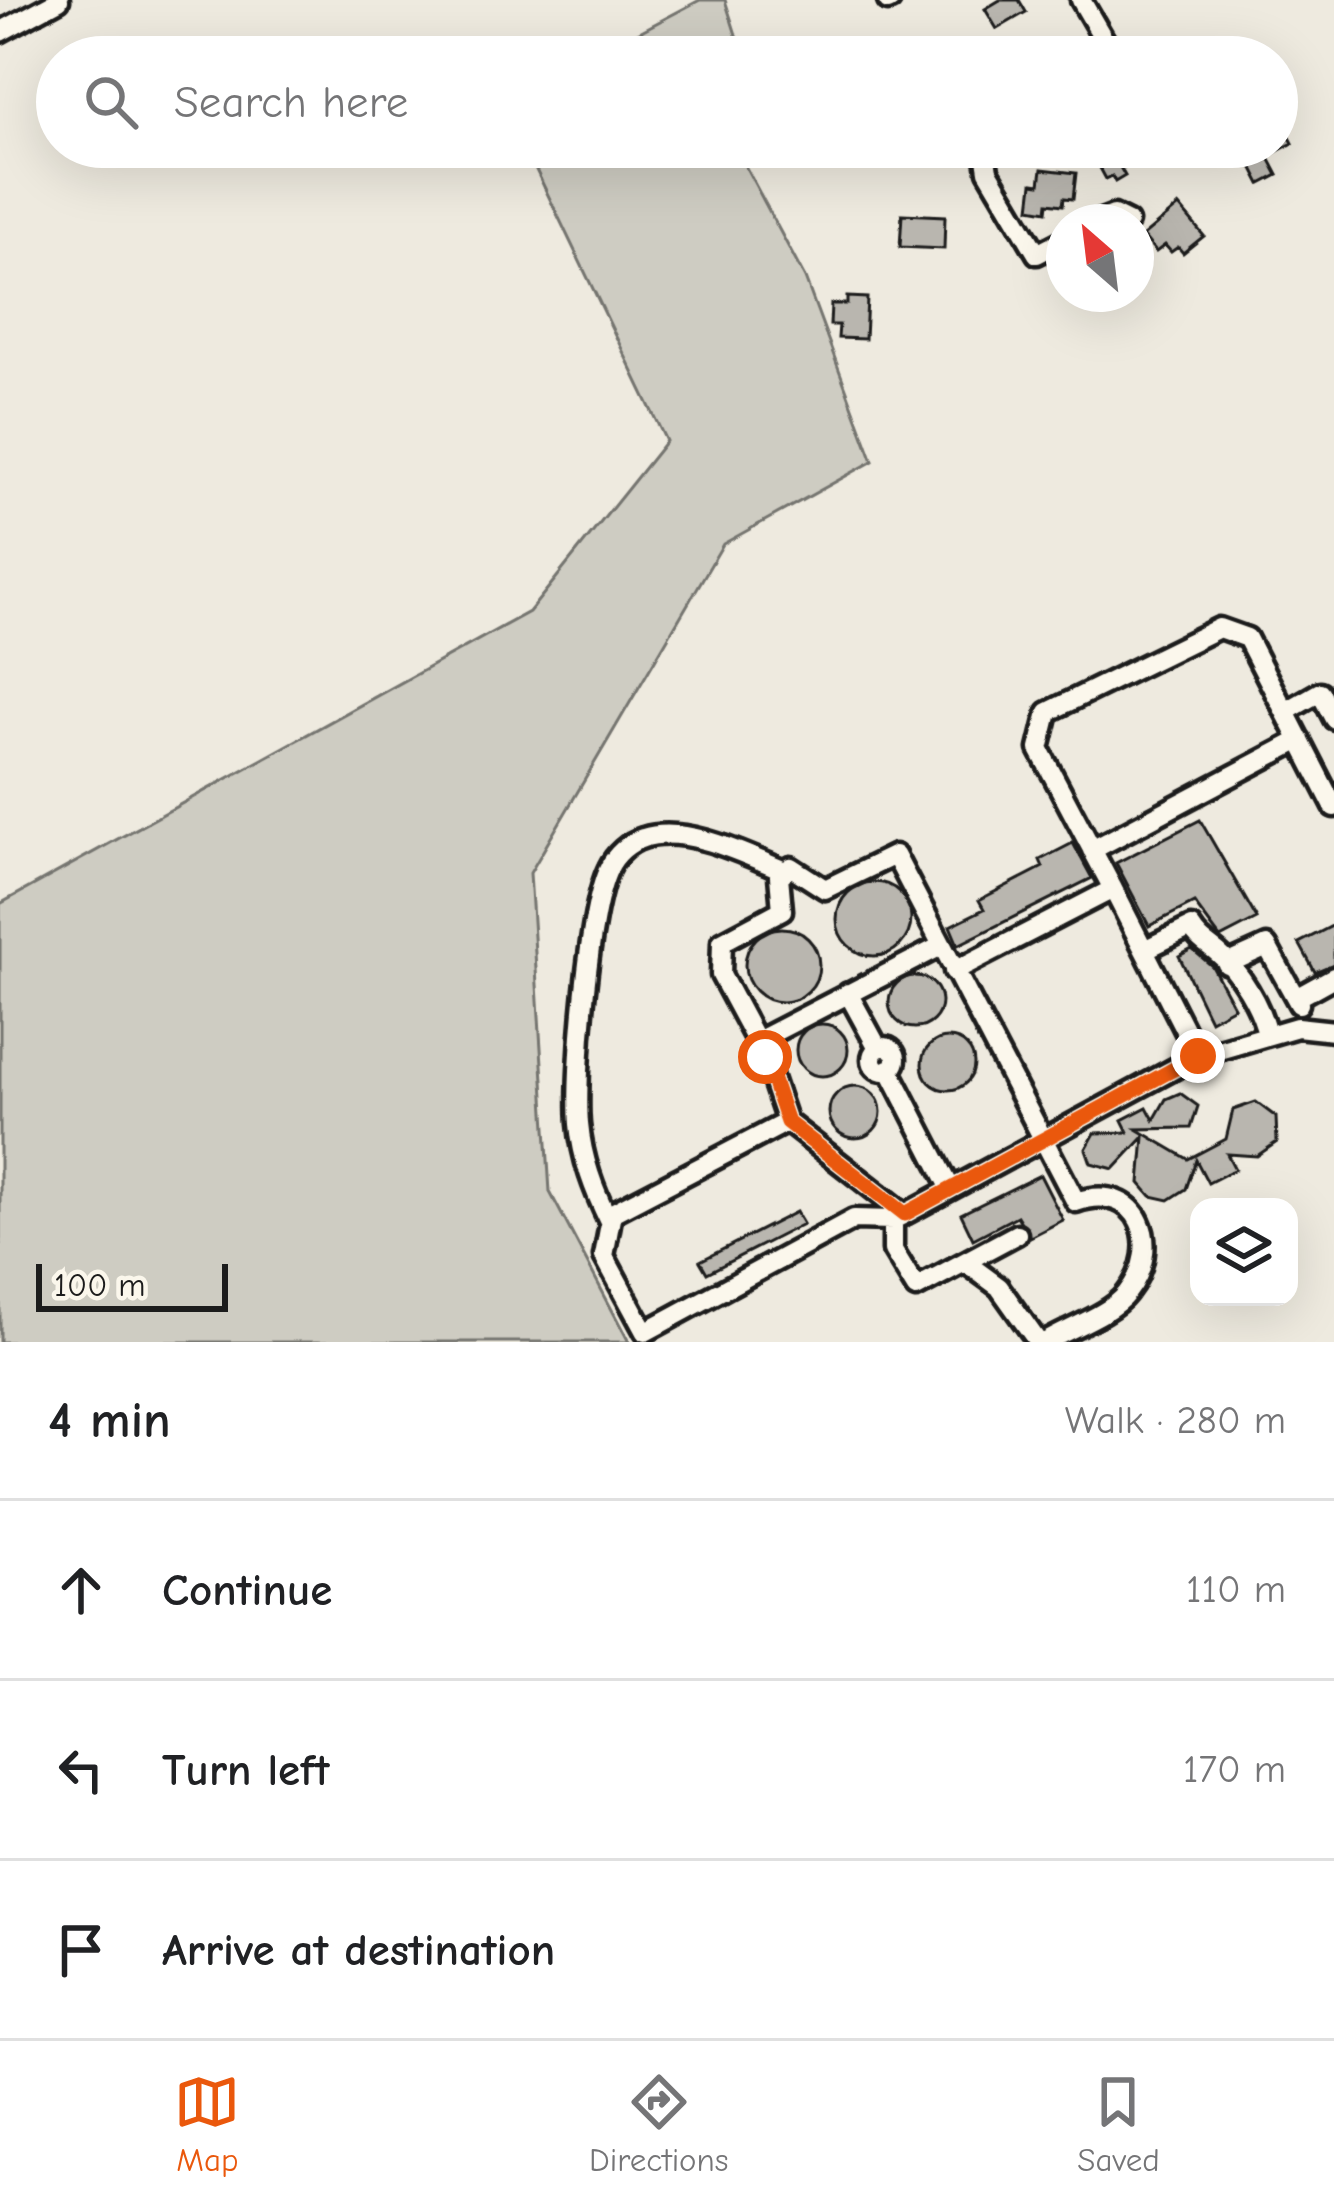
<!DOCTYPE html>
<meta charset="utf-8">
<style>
:root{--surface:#fff;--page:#f2f2f2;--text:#202124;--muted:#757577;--line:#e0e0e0;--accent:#ea580c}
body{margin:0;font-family:"Comic Neue",sans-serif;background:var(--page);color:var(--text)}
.controls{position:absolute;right:36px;bottom:36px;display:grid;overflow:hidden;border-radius:24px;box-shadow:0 12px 48px #0002}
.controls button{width:108px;height:108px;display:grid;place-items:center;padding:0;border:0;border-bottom:3px solid var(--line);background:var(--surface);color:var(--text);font:60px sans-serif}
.compass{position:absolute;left:1046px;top:204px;width:108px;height:108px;border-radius:50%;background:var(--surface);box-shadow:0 12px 48px #0002;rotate:332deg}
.scale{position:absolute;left:36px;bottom:30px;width:192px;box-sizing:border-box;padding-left:12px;border:6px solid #1c1c1c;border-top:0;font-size:33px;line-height:42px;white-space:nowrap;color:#1c1c1c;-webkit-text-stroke:9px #fbf7ec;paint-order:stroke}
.stop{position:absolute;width:36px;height:36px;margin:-27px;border:9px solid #ea580c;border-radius:50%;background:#fff}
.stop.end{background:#ea580c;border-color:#fff;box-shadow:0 3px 12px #0008}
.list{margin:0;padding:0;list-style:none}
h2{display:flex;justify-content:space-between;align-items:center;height:156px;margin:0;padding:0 48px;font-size:51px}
h2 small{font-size:39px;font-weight:400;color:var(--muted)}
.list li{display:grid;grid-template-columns:78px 1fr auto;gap:36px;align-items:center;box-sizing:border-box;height:180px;padding:0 48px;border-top:3px solid var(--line)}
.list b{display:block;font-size:45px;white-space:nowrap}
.list em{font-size:39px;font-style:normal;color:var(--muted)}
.icon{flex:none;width:66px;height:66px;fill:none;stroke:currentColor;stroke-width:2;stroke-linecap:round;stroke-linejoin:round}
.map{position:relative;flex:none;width:1334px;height:1342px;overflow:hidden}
.search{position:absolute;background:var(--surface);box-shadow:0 12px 48px #0002;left:36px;right:36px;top:36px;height:132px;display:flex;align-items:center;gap:30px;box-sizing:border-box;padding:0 42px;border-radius:66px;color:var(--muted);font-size:45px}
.sheet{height:696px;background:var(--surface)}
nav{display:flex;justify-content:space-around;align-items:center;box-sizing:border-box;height:168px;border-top:3px solid var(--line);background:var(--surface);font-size:33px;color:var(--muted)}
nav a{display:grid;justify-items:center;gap:6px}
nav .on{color:var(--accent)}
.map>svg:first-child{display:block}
</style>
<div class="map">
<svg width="1334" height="1342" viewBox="0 0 1334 1342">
<rect width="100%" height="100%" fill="#eeeadf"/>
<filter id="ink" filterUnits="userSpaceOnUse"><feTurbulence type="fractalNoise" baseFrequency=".00833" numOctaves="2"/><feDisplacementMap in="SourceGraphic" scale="24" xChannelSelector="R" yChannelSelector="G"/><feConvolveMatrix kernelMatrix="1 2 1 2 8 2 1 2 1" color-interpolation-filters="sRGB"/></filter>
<g filter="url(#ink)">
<path fill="#ceccc2" stroke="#75746f" stroke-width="3" d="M 700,0 L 725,0 L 743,57 L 592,57 Z
M 525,147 L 735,147 L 805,278 L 873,461 L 723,544 L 530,873 L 550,1192 L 629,1342 L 0,1342 L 0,904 L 529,612 L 666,441 Z"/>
<path fill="#b9b6af" stroke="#1c1c1c" stroke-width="3" d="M 1000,0 L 1019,0 L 1026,12 L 997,29 L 985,9 Z
M 1277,112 L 1293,143 L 1268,156 L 1278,175 L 1261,184 L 1242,147 L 1277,147 Z
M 1111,147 L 1115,154 L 1142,147 L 1146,155 L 1121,169 L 1125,176 L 1115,182 L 1112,176 L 1106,179 L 1094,157 Z
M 1042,169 L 1076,173 L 1073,199 L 1064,198 L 1063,205 L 1048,203 L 1047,211 L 1030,208 L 1033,183 L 1040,184 Z
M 1179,206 L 1204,236 L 1183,253 L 1178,247 L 1171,252 L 1165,245 L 1156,252 L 1143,236 Z
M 902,214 L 945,216 L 944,249 L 900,247 Z
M 847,297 L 867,298 L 865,339 L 838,338 L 839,325 L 830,325 L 831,304 L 847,304 Z
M 1200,820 L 1257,919 L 1220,938 L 1194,903 L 1149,926 L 1116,863 Z
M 1073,843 L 1092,878 L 958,945 L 950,926 L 984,909 L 979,900 L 1043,867 L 1040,860 Z
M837 919a37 37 0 1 1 74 0a37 37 0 1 1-74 0Z
M 1334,925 L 1334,964 L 1315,972 L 1299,943 Z
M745 965a37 37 0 1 1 74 0a37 37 0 1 1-74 0Z
M 1192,949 L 1212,966 L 1234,1007 L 1210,1020 L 1179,956 Z
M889 1002a26 26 0 1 1 52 0a26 26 0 1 1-52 0Z
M796 1050a26 26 0 1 1 52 0a26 26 0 1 1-52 0Z
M922 1064a26 26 0 1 1 52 0a26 26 0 1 1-52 0Z
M829 1112a26 26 0 1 1 52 0a26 26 0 1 1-52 0Z
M 1180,1093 L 1198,1106 L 1191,1128 L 1137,1129 L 1188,1159 L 1226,1139 L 1233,1110 L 1256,1102 L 1276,1117 L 1277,1142 L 1257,1156 L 1227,1154 L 1235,1169 L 1208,1183 L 1196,1160 L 1186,1189 L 1169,1200 L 1151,1196 L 1140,1183 L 1144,1137 L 1114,1169 L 1091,1163 L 1086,1149 L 1095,1133 L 1128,1132 L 1122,1120 L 1147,1107 L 1154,1120 L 1166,1099 Z
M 1040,1175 L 1063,1220 L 1030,1237 L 1017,1216 L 973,1239 L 961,1214 Z
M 796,1212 L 803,1224 L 707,1273 L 700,1261 Z"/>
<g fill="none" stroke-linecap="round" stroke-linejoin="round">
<g stroke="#1c1c1c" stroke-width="27">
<path id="minor" d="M 1081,0 L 1114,57
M 888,1 L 890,0
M 0,32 L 59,0
M 995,147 L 986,158 L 988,171 L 1037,254 L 1064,240
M 1096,222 L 1114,215 L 1128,222
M 1285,712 L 1320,692 L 1334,719
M 1092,850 L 1300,740
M 1113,889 L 1039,749 L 1048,712 L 1219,628 L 1247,638 L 1334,807
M 1144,950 L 1191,927 C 1199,940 1206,943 1218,953 C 1240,971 1261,1007 1267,1034
M 1227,964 L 1267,946 L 1299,1004
M 954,971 L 1113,889 L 1198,1056
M 848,993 L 878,1048
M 1296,998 L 1334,977
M 757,1041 L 941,946
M872 1059a12 12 0 1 1 24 0a12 12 0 1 1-24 0Z
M 889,1069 L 951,1189
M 787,1122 L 765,1057 L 721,975 L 722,942 L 782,910 L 779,876 L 791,867 L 825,889 L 895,855 L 1076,1202 C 1140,1180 1164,1246 1127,1293 C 1111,1314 1069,1328 1046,1342
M 905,1214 L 787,1122 L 612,1213 L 604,1256 L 645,1332 L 854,1219 L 893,1220 L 905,1214 L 1198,1056 L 1297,1027 L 1334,1031
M 893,1220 L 893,1250 L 916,1288 L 1017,1234
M 609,1221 C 594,1190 582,1159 579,1124 C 575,1075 588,910 609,868 C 615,855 629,842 643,838 C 686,824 746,855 785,871
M 965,1262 L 999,1287 L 1038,1342"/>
</g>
<use href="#minor" stroke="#fbf7ec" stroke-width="18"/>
</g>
</g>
<g fill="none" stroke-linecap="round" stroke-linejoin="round" filter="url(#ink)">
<path stroke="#ea580c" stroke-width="15" d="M 765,1057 L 787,1122 L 905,1214 L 1198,1056"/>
</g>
</svg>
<div class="controls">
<button><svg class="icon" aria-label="layers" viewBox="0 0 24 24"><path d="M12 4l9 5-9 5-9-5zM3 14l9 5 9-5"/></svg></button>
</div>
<svg class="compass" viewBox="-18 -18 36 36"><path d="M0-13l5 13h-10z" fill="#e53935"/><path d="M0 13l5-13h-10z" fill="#757577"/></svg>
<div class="scale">100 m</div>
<div class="stop" style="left:765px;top:1057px"></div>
<div class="stop end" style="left:1198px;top:1056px"></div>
<div class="search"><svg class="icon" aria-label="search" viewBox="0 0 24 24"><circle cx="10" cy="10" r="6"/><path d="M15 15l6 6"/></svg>Search here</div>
</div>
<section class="sheet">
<h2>4 min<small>Walk · 280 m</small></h2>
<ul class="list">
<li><svg class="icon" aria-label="ahead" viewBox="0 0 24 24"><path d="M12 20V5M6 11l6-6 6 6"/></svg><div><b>Continue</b></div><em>110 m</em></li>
<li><svg class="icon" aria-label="left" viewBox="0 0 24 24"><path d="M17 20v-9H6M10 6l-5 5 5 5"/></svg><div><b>Turn left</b></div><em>170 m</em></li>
<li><svg class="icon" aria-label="arrive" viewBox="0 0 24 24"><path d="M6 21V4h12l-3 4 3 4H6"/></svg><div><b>Arrive at destination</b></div></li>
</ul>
</section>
<nav>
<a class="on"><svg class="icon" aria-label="map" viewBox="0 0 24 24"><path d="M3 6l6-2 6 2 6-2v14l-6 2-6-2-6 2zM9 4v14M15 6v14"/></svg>Map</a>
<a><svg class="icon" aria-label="directions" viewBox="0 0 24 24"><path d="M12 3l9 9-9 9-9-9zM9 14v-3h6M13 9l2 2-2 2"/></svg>Directions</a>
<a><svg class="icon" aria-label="saved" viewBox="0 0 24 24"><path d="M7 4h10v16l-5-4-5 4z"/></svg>Saved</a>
</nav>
